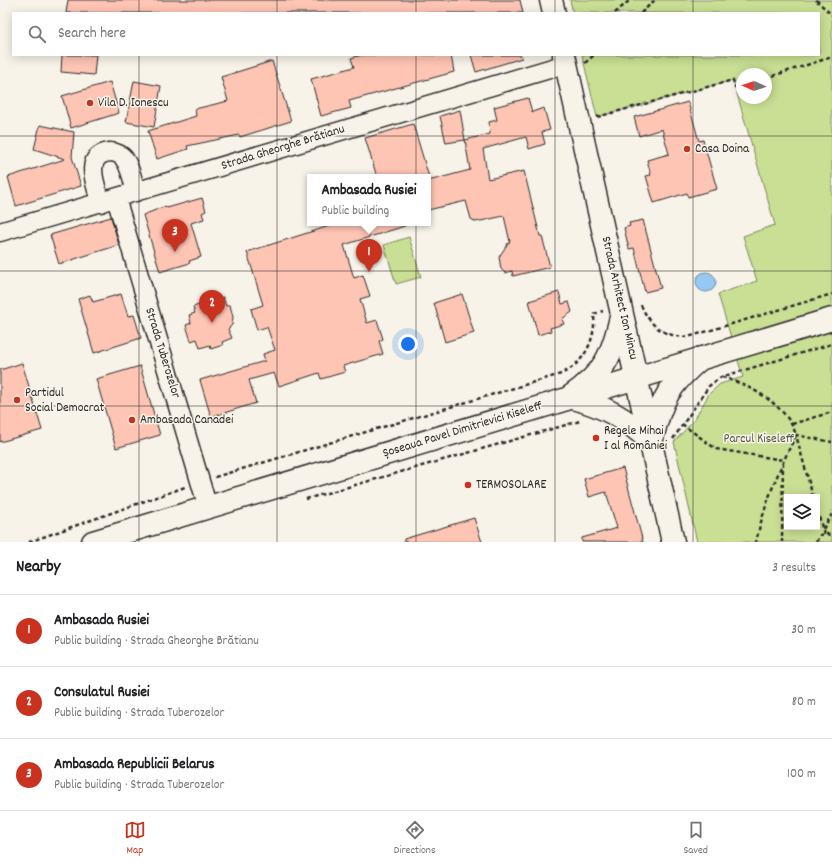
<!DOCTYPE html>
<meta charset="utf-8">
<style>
:root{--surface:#fff;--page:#f6f6f6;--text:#202124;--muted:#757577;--line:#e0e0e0;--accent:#c8321e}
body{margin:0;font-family:Dekko,sans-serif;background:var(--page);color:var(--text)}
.controls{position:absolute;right:12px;bottom:12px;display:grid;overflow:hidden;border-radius:0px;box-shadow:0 2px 10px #0003}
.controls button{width:36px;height:36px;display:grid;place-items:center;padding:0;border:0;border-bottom:1px solid var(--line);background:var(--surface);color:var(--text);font:20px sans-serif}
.compass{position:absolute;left:736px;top:68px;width:36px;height:36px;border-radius:50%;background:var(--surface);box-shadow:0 2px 10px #0003;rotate:273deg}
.you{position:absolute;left:408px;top:344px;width:14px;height:14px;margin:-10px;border:3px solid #fff;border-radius:50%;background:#1a73e8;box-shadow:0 0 0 6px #1a73e833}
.badge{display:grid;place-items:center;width:26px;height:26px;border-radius:50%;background:var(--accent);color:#fff;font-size:13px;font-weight:700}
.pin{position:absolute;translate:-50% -33px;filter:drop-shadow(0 1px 2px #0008)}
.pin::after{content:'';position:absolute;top:21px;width:14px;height:12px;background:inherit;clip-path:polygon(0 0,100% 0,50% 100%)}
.popup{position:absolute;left:307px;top:174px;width:124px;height:52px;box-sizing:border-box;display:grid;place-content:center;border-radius:0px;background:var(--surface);filter:drop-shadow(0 1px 3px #0005);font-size:13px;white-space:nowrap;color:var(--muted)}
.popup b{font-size:15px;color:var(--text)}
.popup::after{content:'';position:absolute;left:50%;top:100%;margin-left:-8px;border:8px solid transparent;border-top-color:var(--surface)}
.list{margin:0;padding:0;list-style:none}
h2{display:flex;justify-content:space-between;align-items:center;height:52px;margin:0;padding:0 16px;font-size:17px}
h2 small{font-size:13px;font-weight:400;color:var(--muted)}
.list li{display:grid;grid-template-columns:26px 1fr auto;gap:12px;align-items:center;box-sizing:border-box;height:72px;padding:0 16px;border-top:1px solid var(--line)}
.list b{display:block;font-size:15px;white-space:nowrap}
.list p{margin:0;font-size:13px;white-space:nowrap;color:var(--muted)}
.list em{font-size:13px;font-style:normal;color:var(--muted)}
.icon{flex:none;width:22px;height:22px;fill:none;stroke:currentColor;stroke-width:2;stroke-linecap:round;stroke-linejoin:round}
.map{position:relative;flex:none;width:832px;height:542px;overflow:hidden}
.search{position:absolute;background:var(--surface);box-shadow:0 2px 10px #0003;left:12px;right:12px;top:12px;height:44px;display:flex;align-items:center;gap:10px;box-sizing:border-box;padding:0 14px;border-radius:0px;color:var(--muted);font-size:15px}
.sheet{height:268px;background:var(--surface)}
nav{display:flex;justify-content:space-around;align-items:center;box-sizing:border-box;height:56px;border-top:1px solid var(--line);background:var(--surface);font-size:11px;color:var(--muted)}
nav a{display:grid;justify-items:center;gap:2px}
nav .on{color:var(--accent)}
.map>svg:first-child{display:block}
</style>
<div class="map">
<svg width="832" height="542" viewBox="0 0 832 542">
<rect width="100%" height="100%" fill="#f7f3e8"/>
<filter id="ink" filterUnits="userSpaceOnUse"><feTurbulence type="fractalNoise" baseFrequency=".025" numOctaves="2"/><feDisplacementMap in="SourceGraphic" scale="8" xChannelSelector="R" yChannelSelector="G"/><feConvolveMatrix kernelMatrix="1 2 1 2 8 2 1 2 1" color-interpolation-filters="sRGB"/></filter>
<g filter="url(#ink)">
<path fill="#c9df94" stroke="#7a8560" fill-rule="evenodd" d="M 570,0 L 832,0 L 832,542 L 697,542 L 674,442 L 694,420 L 709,394 L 720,384 L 743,377 L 718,294 L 757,281 L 743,236 L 775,225 L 733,80 L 597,117 L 582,55 L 819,55 L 819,13 L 573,13 ZM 742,74 L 766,74 L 766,98 L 742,98 ZM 787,497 L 817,497 L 817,527 L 787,527 Z
M 409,237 L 421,277 L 396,284 L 384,245 Z"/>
<path fill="#95c9f3" stroke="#6b8aa3" d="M696 282a10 10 0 1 1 20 0a10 10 0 1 1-20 0Z"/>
<path fill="#fec4b4" stroke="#2b2b2b" d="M 68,0 L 520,0 L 523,13 L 66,13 Z
M 62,55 L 96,55 L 94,75 L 61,72 Z
M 362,55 L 451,55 L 454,72 L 349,101 L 351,108 L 321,116 L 311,79 L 354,67 L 351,58 Z
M 471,55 L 521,55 L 522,58 L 476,72 Z
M 272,61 L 291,121 L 240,137 L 239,135 L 187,146 L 188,149 L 157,159 L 148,131 L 196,116 L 195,109 L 228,101 L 221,77 Z
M 134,81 L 161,86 L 154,127 L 126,122 Z
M 110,82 L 119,113 L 71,128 L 62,96 Z
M 528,98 L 532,112 L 544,108 L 550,130 L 542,132 L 545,144 L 529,149 L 526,137 L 483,149 L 488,179 L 524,171 L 540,236 L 542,236 L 550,267 L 513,276 L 512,271 L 505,273 L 501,269 L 499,257 L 508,243 L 510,242 L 504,216 L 476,222 L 471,219 L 466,201 L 428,210 L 428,181 L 470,170 L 465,140 L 490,134 L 489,122 L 497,120 L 494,107 Z
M 688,102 L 699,141 L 703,140 L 717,189 L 688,197 L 687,193 L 654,203 L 646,176 L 651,175 L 647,160 L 669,154 L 662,129 L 639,136 L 634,117 Z
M 460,110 L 465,140 L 446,143 L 440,116 Z
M 413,124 L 429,177 L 377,177 L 365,138 Z
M 40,125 L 74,132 L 72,157 L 81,186 L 16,206 L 8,177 L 65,159 L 34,149 Z
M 202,198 L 206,211 L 202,213 L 204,219 L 191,223 L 201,257 L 189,261 L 190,263 L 160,272 L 143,215 L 166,206 L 167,208 Z
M 111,217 L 119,245 L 59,264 L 50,235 Z
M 643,220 L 661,288 L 645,292 L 634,248 L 629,249 L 624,228 L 630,226 L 629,223 Z
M 339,223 L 405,223 L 405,226 L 344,245 L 354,278 L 363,275 L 370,296 L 360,299 L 367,323 L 377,320 L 383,339 L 379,341 L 383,354 L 343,366 L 345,372 L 321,379 L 319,373 L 279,386 L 274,373 L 249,380 L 256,403 L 211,417 L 200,380 L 265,361 L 263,354 L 275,350 L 267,327 L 257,330 L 251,309 L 263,305 L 247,252 Z
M 559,292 L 562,304 L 569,302 L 572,312 L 562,319 L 564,324 L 550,328 L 551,331 L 538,335 L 529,301 Z
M 121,294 L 128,316 L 134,315 L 141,338 L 94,353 L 78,299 L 90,295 L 93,302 Z
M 462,294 L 474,333 L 445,342 L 434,303 Z
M 223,297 L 226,306 L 230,305 L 233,317 L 232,325 L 228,329 L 232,338 L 222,342 L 223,345 L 211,349 L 210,345 L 200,348 L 197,339 L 191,341 L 186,325 L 191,323 L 189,315 L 195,313 L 193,307 Z
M 22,363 L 42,430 L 0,442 L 0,370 Z
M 140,366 L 160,435 L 116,448 L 96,379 Z
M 623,468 L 643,542 L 582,542 L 582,538 L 617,528 L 606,492 L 589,497 L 584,479 Z
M 474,518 L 482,542 L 404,542 L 404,539 Z"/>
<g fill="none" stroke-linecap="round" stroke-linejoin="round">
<g stroke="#2b2b2b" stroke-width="21">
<path id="street" d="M 116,198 L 208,508
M 101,203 C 96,186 82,155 110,152 C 116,152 122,155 125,160 C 131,169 133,182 136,192
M 0,232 L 566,64"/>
</g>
<g stroke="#2b2b2b" stroke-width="25">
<path id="secondary" d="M 551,0 L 554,13
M 564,55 L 673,542
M 570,397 C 604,373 612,357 621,317
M 570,397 C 604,406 626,418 651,442
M 652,439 C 661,399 670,384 701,358"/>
</g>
<g stroke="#2b2b2b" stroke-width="25">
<path id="primary" d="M 93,542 L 832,319"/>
</g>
<path stroke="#2b2b2b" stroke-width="2.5" stroke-dasharray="4 3" stroke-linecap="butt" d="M 816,0 L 832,15
M 615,13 L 630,0
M 641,13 L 655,0
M 585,63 L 594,55
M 766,78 L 832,57
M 597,117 L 733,80 L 735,87 L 742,85
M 641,305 C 650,326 664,337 688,337 L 832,294
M 722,377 C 750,385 787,405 796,435 C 779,469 764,505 756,542
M 682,424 L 716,449 L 783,460 L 782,542
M 792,424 L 832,412
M 673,439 L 709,386 L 721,377 L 832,344
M 215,477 L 561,374 C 585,363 596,339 594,314 L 603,311
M 813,497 L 796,435 L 832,442
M 306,499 L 580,421
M 817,510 L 824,534
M 823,529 L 832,514
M 29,542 L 185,487
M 816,542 L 820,535 L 827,534 L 832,536"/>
<use href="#street" stroke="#f7f3e8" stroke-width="18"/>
<use href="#secondary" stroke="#f7f3e8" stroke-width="22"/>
<use href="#primary" stroke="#f7f3e8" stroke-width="22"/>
</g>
</g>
<path fill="none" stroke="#2b2b2b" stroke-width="1" stroke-opacity="0.55" d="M 139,0 L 139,13M 277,0 L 277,13M 416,0 L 416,13M 555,0 L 555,13M 693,0 L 693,13M 139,55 L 139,542M 277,55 L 277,542M 416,55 L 416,542M 555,55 L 555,542M 693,55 L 693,542M 0,136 L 832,136M 0,271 L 832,271M 0,406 L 832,406"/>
<g fill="#c8321e" stroke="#f7f3e8" stroke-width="1.5">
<circle cx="90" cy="103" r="4"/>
<circle cx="687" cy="149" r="4"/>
<circle cx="17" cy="400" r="4"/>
<circle cx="132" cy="420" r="4"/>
<circle cx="596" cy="438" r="4"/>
<circle cx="468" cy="485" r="4"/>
</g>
<g text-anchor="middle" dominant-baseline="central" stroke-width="3" stroke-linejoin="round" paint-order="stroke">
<g font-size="13" fill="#2b2b2b" stroke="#f7f3e8" text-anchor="start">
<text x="98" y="103">Vila D. Ionescu</text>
<text x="695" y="149">Casa Doina</text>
<text x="25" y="393">Partidul<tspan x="25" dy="15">Social Democrat</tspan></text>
<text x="140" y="420">Ambasada Canadei</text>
<text x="604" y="431">Regele Mihai<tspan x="604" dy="15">I al României</tspan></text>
<text x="476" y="485">TERMOSOLARE</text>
</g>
<g font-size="13" fill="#2b2b2b" stroke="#f7f3e8">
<text transform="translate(283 148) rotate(-17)">Strada Gheorghe Brătianu</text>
<text transform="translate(619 298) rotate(77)">Strada Arhitect Ion Mincu</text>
<text transform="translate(162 353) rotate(73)">Strada Tuberozelor</text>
<text transform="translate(463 430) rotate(-17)">Șoseaua Pavel Dimitrievici Kiseleff</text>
</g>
<g font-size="13" fill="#525845" stroke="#f7f3e8">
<text x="759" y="439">Parcul Kiseleff</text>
</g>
</g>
</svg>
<div class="controls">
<button><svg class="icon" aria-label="layers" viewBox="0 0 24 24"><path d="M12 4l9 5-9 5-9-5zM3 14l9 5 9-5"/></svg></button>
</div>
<svg class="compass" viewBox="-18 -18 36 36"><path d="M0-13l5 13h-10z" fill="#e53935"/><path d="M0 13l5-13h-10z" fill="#757577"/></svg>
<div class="you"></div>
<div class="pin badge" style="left:369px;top:272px">1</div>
<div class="popup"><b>Ambasada Rusiei</b>Public building</div>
<div class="pin badge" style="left:212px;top:323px">2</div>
<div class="pin badge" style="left:175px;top:252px">3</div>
<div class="search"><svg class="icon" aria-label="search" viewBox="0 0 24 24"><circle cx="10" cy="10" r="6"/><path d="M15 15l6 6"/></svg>Search here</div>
</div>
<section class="sheet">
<h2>Nearby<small>3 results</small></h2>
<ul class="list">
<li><span class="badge">1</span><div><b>Ambasada Rusiei</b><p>Public building · Strada Gheorghe Brătianu</p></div><em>30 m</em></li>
<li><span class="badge">2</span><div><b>Consulatul Rusiei</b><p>Public building · Strada Tuberozelor</p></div><em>80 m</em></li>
<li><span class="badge">3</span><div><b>Ambasada Republicii Belarus</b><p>Public building · Strada Tuberozelor</p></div><em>100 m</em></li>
</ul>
</section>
<nav>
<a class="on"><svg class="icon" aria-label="map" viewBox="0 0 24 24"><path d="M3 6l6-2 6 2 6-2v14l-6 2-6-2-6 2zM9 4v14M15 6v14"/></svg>Map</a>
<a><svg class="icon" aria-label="directions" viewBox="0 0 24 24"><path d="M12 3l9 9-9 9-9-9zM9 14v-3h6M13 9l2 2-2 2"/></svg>Directions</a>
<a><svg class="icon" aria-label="saved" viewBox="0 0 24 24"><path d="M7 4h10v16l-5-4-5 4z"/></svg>Saved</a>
</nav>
